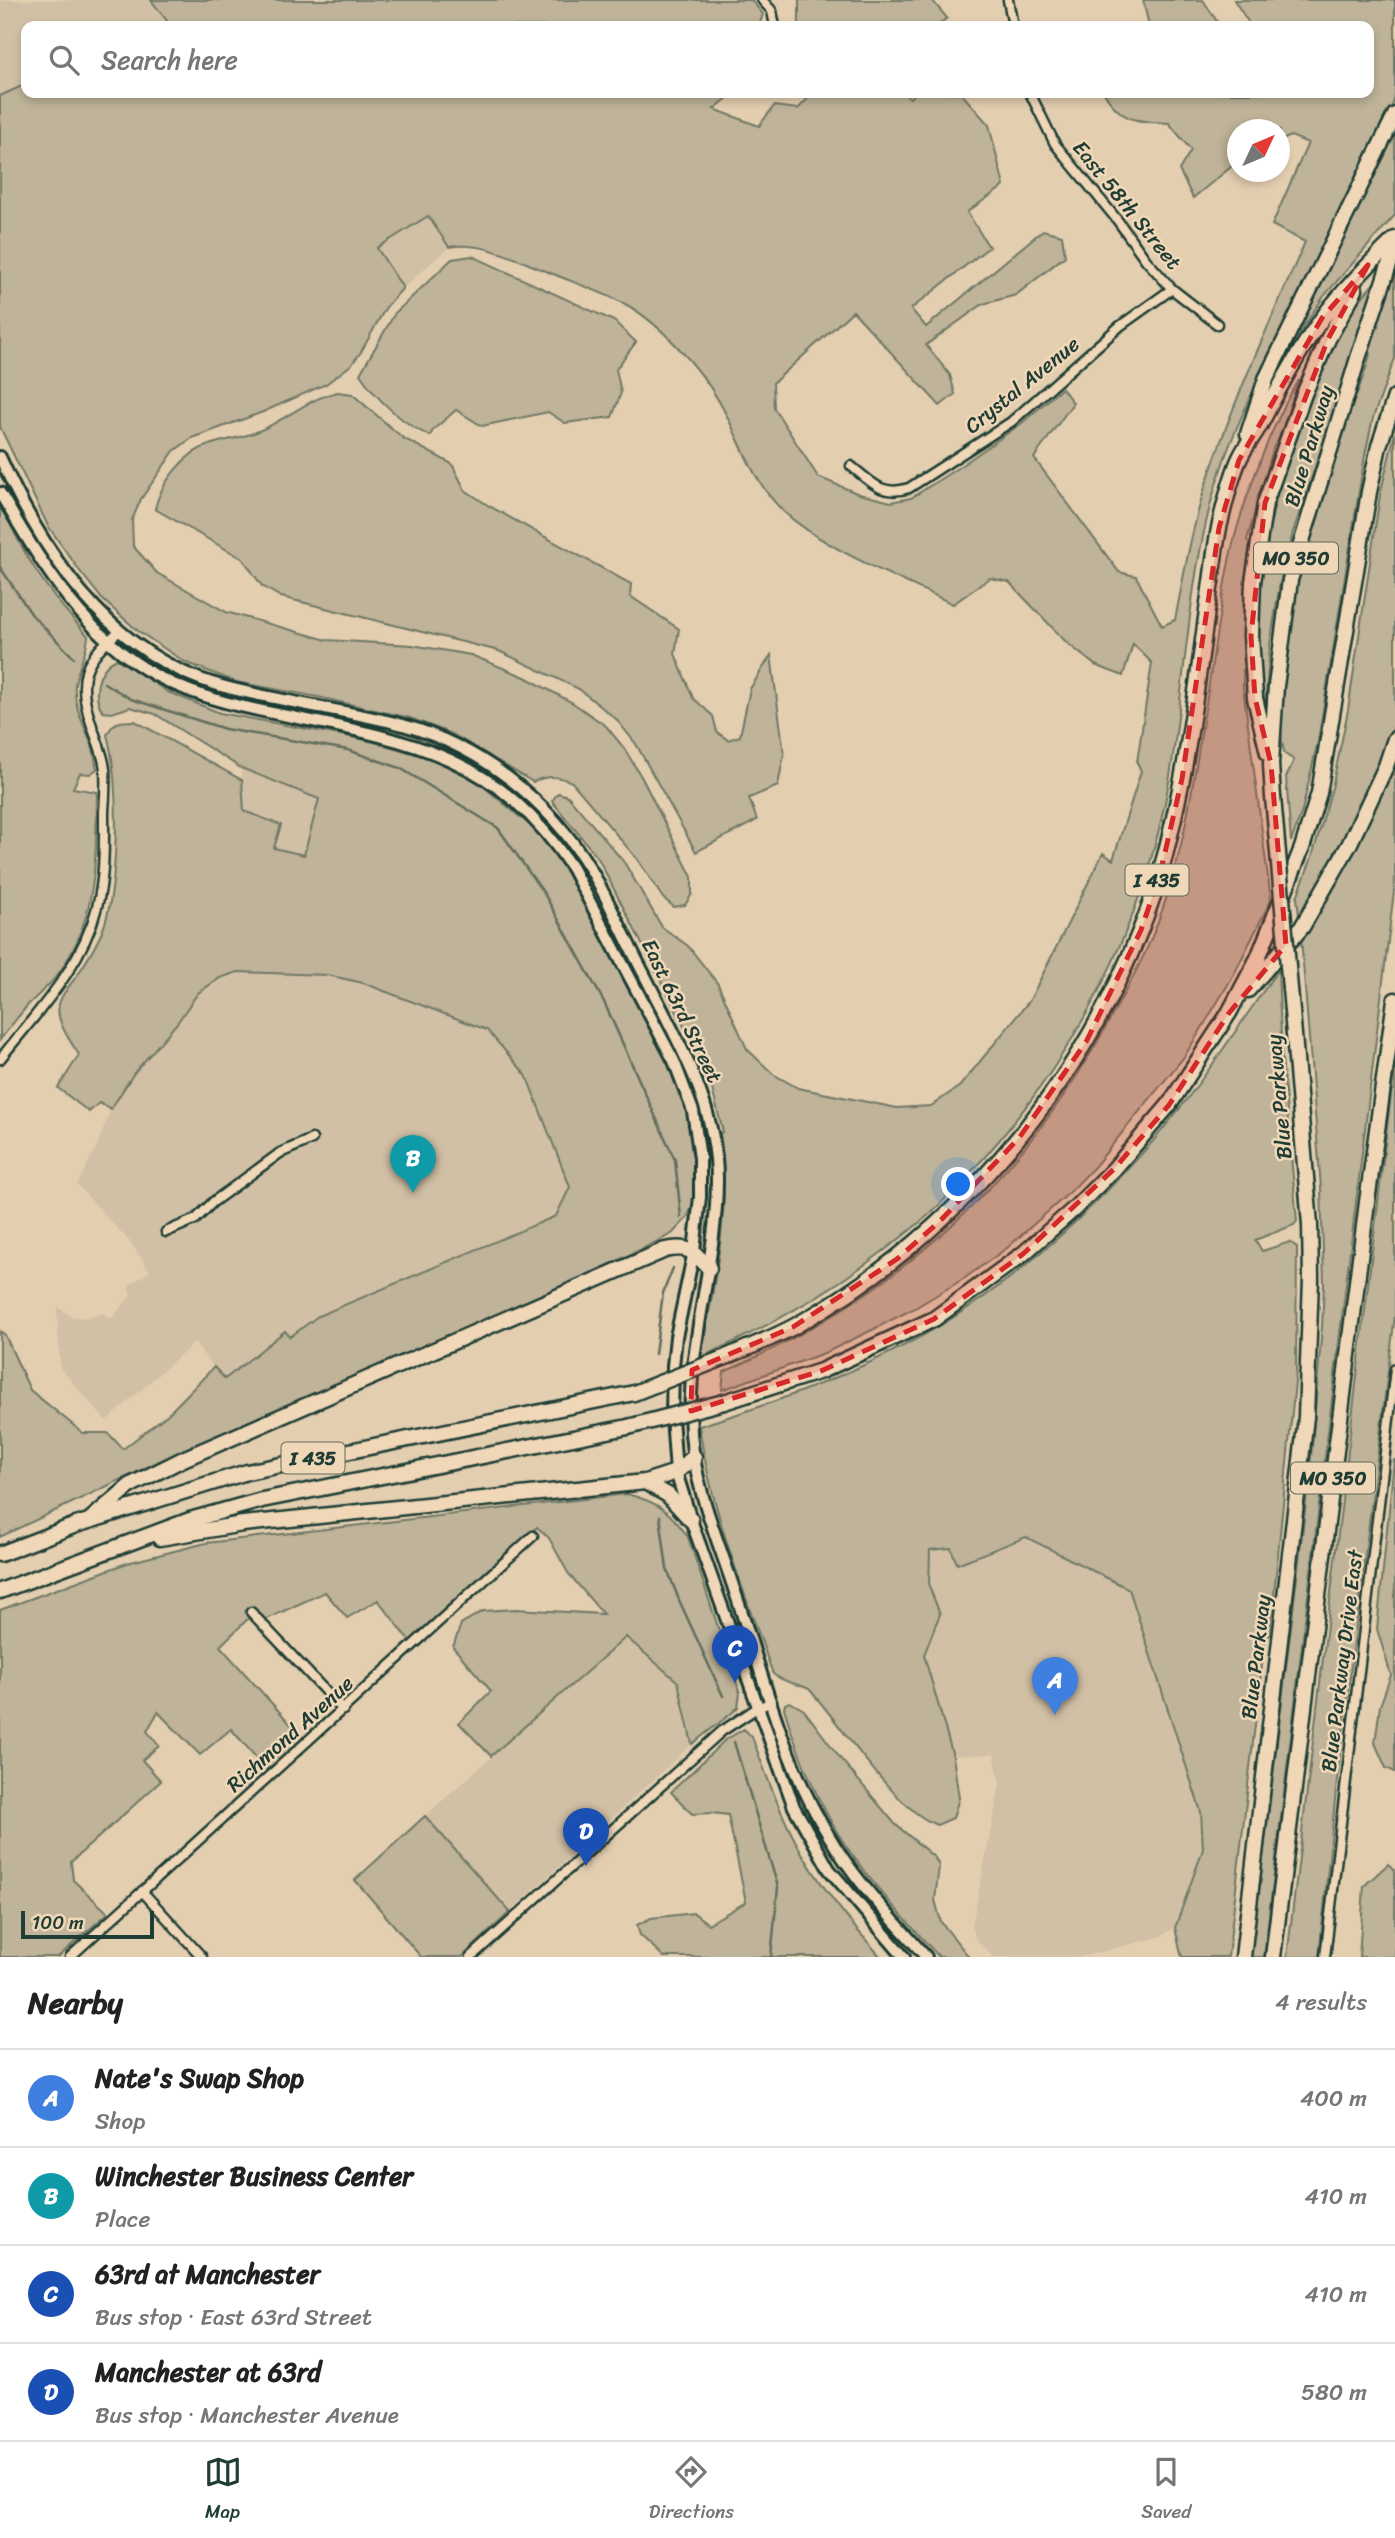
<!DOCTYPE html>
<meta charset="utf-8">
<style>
:root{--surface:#fff;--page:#f2f2f2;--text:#222;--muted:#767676;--line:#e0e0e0;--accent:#1f3d34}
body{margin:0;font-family:Sriracha,sans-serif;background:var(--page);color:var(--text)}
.compass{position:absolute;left:1227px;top:119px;width:63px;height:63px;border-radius:50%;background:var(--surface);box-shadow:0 4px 10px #0003;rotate:46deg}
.scale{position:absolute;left:21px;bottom:18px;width:133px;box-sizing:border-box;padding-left:7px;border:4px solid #1f3d34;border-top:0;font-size:19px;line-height:24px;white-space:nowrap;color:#1f3d34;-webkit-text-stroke:5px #f0d7b8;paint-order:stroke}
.you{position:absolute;left:959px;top:1185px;width:24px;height:24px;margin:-18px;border:5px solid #fff;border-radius:50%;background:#1a73e8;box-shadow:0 0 0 10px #1a73e833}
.badge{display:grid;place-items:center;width:46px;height:46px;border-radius:50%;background:var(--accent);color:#fff;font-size:23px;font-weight:700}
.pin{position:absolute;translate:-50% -58px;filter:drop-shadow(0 2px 4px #0008)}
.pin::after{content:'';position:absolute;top:37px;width:24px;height:21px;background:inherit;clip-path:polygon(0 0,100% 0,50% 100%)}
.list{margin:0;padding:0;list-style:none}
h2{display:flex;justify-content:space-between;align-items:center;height:91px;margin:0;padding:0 28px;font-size:30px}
h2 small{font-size:23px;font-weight:400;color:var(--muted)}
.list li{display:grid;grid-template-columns:46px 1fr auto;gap:21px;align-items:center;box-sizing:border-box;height:98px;padding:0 28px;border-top:2px solid var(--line)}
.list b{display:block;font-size:26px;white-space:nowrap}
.list p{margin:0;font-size:23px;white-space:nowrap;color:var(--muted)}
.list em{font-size:23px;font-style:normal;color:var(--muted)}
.icon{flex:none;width:38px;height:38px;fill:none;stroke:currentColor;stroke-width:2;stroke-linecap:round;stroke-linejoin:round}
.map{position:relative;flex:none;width:1395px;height:1957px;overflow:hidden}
.search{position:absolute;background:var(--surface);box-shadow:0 4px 10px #0003;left:21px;right:21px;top:21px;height:77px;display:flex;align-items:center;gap:18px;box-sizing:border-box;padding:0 24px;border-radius:14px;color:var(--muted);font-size:26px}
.sheet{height:483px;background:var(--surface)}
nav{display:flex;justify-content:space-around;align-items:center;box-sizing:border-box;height:98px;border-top:2px solid var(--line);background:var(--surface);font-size:19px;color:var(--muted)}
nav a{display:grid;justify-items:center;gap:4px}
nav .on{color:var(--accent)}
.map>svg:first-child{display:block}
</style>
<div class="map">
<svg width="1395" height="1957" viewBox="0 0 1395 1957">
<rect width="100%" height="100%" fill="#e3ceb0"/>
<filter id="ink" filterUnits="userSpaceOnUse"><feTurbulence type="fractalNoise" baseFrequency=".0143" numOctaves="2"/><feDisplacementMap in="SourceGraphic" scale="14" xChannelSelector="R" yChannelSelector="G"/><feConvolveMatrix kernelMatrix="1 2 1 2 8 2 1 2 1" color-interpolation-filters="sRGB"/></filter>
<g filter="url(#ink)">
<path fill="#d1c0a5" d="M 0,0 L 151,0 L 171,26 L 26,26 L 26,84 L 0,96 Z
M 428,216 L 449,247 L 403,288 L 377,248 Z
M 241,768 L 319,799 L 304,855 L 274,848 L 281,825 L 243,811 Z
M 238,972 L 327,975 L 363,983 L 487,1030 L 526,1075 L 570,1187 L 557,1216 L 318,1316 L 290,1337 L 285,1331 L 225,1380 L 194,1343 L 106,1421 L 60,1368 L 57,1307 L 71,1316 L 85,1318 L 103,1313 L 111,1319 L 131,1296 L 128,1286 L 150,1271 L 131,1243 L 77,1185 L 96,1148 L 111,1109 L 134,1073 L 177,1023 L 199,993 L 220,978 Z
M 1026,1537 L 1129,1589 L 1201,1812 L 1203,1849 L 1175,1928 L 1159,1937 L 1081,1957 L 993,1957 L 976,1939 L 972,1926 L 1000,1784 L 994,1754 L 953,1756 L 924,1655 L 940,1614 L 929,1586 L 930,1550 L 951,1547 L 958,1564 Z
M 626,1637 L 678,1682 L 692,1744 L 510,1912 L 425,1816 Z"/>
<path fill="#bfb399" stroke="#6f7866" stroke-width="2" d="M 151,0 L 751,0 L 763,14 L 759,26 L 171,26 Z
M 799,0 L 932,0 L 947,18 L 937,26 L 799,26 Z
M 1143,0 L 1203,0 L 1220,26 L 1149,26 Z
M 1234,0 L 1395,0 C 1395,28 1395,70 1395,96 C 1392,115 1364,164 1354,183 C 1328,237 1303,290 1277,343 C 1258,381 1239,419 1224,460 C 1188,562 1187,670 1170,776 C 1145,925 1074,1062 971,1172 C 954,1189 938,1208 919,1223 C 854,1277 779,1323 701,1357 C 714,1282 732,1209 720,1133 L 723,1132 L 708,1073 L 598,858 L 552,801 L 558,793 L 568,796 L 624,862 L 662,927 L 688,946 L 718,984 L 747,1049 L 773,1074 L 798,1088 L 897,1108 L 931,1106 L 960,1086 L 1030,1000 L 1103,853 L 1113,860 L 1141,771 L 1137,762 L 1152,663 L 1133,644 L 1123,676 L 1095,665 L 1067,643 L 1009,582 L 990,578 L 953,604 C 901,579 821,548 781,509 C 750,478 741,440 720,403 C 701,369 659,322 625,304 C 600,291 572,282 546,271 C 515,259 483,241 449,247 L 428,216 L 377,248 L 403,288 L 386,307 L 361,352 L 351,365 L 326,384 L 263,412 L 192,438 L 174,451 L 141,499 L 132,520 L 133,546 L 157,573 L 226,612 L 327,640 L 412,645 L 471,655 L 525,677 L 573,703 L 606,726 L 624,748 L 642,778 L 692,877 L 692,894 L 685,905 L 674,907 L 663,898 L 638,860 L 572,782 C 557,776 548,775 533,782 L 452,734 L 410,718 L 318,697 L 236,682 L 185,662 L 138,631 L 102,599 L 79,570 L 48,526 L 0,427 L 0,96 L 26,84 L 26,93 L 734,93 L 714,109 L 759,126 L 774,106 L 798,109 L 813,93 L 903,93 L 910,98 L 916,93 L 961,93 L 989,125 L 1004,186 L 967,212 L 989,247 L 911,309 L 926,327 L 1043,230 L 1062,235 L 1065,256 L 1016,295 L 983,304 L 926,345 L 950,375 L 955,394 L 940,406 L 853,311 L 773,383 L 774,408 L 818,477 L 859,494 L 891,502 L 911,498 L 959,467 L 1022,423 L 1062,388 L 1073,403 L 1034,458 L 1119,572 L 1136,576 L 1162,626 L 1175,620 C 1184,574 1192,528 1206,484 C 1233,401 1270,322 1305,242 L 1272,225 L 1308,143 L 1291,136 L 1280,141 L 1280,130 L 1238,130 L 1237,162 L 1193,198 L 1179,170 L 1191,150 L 1169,123 C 1138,121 1122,123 1104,93 L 1369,93 L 1369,26 L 1249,26 L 1250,25 Z
M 1395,127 L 1395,215 L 1324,296 L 1293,342 L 1290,342 Z
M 472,256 L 614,321 L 636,342 L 616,369 L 621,393 L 612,417 L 565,423 L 548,412 L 482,426 L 456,410 L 433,430 L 430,436 C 403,424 376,399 360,374 L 395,313 L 452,259 Z
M 1395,258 L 1395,358 L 1373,418 L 1365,455 L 1318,741 L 1302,811 L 1291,842 L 1286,777 L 1294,760 L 1285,754 C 1278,734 1282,711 1282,690 C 1285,605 1311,520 1339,440 C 1349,411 1363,383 1370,354 L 1352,359 L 1293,532 L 1280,583 L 1270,645 L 1264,719 L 1258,663 L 1260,580 L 1264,551 L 1280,482 L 1325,357 L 1353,308 Z
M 1299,380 L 1278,441 L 1274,446 L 1247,540 L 1250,544 L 1244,591 L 1243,687 L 1271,900 L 1232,978 L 1205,1023 L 1184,1057 L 1095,1166 L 1070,1192 L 1007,1248 L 965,1278 L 915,1308 L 874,1329 L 827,1352 L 722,1390 L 724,1372 C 898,1295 1026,1179 1115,1010 C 1129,985 1143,960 1153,934 C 1181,867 1192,793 1203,722 C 1212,669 1218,614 1229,561 C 1238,517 1254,475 1271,434 C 1280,416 1287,397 1299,380 Z
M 338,392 L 352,394 L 403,438 L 452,464 L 465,490 L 489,506 L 631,584 L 630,596 L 679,629 L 675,654 L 693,698 L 713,716 L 717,732 L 728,740 L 740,736 L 750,689 L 771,655 L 784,754 L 778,786 L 749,798 L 757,820 L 696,852 L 636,744 L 616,719 L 579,689 L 499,651 L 281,597 L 262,586 L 243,559 L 155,509 C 160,484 184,453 209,445 C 226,439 244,438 261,430 C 287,419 309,398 338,392 Z
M 1395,433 L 1395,724 L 1365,797 L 1339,848 L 1299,917 L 1297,897 L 1312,857 L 1332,788 L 1348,710 L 1380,495 Z
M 0,502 C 24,557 48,593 88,636 C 87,652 78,667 75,684 C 73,705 83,723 91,742 C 94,750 95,760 97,769 L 90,774 L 80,773 L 73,788 L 97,792 C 96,854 98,917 61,970 C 52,984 38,994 27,1006 C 18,1017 9,1028 0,1040 Z
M 117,659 L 168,692 L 220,713 L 367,740 L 430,758 L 477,781 L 538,832 L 559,858 L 615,960 L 677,1081 L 689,1117 L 694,1158 L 695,1200 L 687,1218 L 672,1234 L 650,1245 L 584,1277 L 374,1369 L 181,1451 L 0,1537 L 0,1331 L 5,1335 L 30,1390 L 83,1433 L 108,1433 L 123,1449 L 168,1414 L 214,1367 L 225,1379 L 285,1331 L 290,1337 L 318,1316 L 556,1216 L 570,1187 L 526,1075 L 487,1030 L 363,983 L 327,975 L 238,972 L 220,978 L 198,993 L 177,1023 L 134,1073 L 111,1109 L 99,1103 L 89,1112 L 58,1088 L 79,1055 C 70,1040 53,1019 60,1001 C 63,992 73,982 78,974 C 87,961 95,947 102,932 C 119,890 120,778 107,735 C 113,721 120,721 135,721 L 242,780 L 244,811 L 281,825 L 274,848 L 304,855 L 319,799 L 241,768 L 155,714 L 130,707 L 112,713 L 103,712 C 91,695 98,667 117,659 Z
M 1395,758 L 1395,883 L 1264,1957 L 1251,1957 L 1310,1469 L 1322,1327 L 1324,1283 L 1321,1188 L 1301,938 Z
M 1278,970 L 1282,1057 L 1297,1221 L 1294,1225 L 1255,1240 L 1262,1251 L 1290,1242 L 1297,1247 L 1296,1372 L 1270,1635 L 1265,1639 L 1228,1957 L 1182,1957 L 1175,1928 L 1203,1849 L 1201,1812 L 1129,1589 L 1026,1537 L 957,1564 L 951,1548 L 930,1550 L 929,1586 L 940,1614 L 924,1655 L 953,1756 L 959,1798 L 953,1818 L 937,1825 C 896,1811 840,1723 809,1689 C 797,1683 784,1683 773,1674 C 745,1593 711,1512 699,1426 C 769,1405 840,1379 905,1345 C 1000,1296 1083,1221 1153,1141 C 1199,1088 1237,1028 1278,970 Z
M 1395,1061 L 1395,1315 L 1337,1780 L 1319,1957 L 1287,1957 Z
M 1394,1460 L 1395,1460 L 1395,1772 L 1386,1768 L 1375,1743 L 1380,1706 L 1391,1675 L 1377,1629 Z
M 627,1494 C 658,1502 670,1511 688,1537 L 740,1693 L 738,1707 L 733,1712 L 692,1744 L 678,1682 L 626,1637 L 491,1756 L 459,1723 L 491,1691 L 453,1647 L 461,1624 L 483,1611 L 515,1609 L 603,1614 L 568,1573 L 549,1538 L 537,1527 L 410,1641 L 378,1600 L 347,1618 L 325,1592 L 260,1622 L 253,1614 L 220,1646 L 304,1739 L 267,1770 L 231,1729 L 200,1755 L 158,1712 L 147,1731 L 159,1746 L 142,1760 L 161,1781 L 71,1862 L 73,1880 L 108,1913 L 58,1957 L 0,1957 L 0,1610 L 127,1563 L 206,1543 Z
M 790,1702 L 804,1710 L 840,1758 L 895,1824 L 935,1858 L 939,1866 L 935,1900 L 941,1922 L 969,1957 L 939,1957 C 904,1917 865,1878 837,1832 C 814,1793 797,1752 784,1708 L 785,1704 Z
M 744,1729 L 752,1737 C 766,1774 779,1811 798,1846 C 820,1886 850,1923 881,1957 L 664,1957 L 640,1935 L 637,1925 L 651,1918 L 694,1913 L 708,1924 L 746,1902 L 728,1815 L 712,1813 L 692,1814 L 671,1792 L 725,1740 Z
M 425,1816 L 510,1912 L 462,1957 L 421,1957 L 355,1880 Z
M 1388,1864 L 1395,1870 L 1395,1957 L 1359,1957 L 1364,1886 Z"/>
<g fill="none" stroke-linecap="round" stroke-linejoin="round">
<path stroke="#626e5d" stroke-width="2.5" d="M 0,567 L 32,615 L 74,658
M 104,683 L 131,699 L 225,729 L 348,750 L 400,768 L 498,828 L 545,895 L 604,1002 L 675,1160 L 681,1217
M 655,1354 L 663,1293 L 673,1268
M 660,1516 L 667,1569 L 679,1600 L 723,1696
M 734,1742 L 778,1887 L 771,1957"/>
<g stroke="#1f3d34" stroke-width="13">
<path id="street" d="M 762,0 L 772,11 L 775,26
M 1008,0 L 1013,26
M 1030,93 L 1055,144 L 1118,221 L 1146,260 L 1172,289 L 1217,324
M 851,466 C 871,482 882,497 909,488 L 1011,422 L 1120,326 L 1172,289
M 0,1059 C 38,1011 82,967 97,907 C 105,876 104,843 104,812 C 105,798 106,783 105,769 C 103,752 96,739 91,723 C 76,679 84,658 120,631
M 166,1232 L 196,1219 L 213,1202 L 280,1153 L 312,1139
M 251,1612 L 343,1710
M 142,1891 L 202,1957
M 70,1957 L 533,1536
M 471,1957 L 722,1731 L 757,1708 L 772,1702
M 1325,1957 L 1395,1369"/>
</g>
<g stroke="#1f3d34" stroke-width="16">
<path id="secondary" d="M 0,457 C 38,542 92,627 177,669 C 212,687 251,693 289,701 C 327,709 366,715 403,725 C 481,747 549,800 591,870 C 610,903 626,940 644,974 C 677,1040 718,1106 717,1182 C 716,1268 686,1347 691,1433 C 695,1489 718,1539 735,1592 C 763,1674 783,1762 829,1836 C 855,1881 892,1918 926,1957
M 0,493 C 42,564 83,635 157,676 C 200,699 246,708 293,717 C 414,741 500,758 572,868 L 674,1061 L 693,1111 L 700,1158 L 700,1197 L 694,1251 L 676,1337 L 673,1366 L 672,1417 L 676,1472 L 691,1520 L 794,1807 L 829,1869 L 904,1957"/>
</g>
<g stroke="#1f3d34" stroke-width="19">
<path id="highway" d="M 1248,434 L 1266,379 L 1395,115
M 1268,753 L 1255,698 L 1251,636 L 1253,582 L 1265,503 L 1304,394 L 1328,339 L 1355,290
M 1273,797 L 1271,764 L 1276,686 L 1290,580 L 1358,358 L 1395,247
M 1248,990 L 1302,927 L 1349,845 L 1386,766 L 1395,739
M 726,1357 C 749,1347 773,1338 795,1326 C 951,1238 1074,1097 1140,931 C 1160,883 1172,830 1182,779 C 1194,716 1201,652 1210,589 C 1213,569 1215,548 1219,528 C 1224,506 1230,482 1238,462 C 1244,447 1255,435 1262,421 C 1280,386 1298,352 1321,320 C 1342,291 1369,264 1395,239
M 724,1402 L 821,1371 L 934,1319 L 1023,1254 L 1074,1209 L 1114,1169 L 1169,1105 L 1229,1013 L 1258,958 L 1302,848 L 1319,793 L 1369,492 L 1379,446 L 1395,397
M 645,1482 L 668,1495 L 691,1520
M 90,1520 L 131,1485 L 183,1459 L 665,1250 C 689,1245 693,1251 709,1268
M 160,1538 L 243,1524 L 645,1482 L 676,1472 L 694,1457
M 0,1554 L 76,1525 L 247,1472 L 634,1393
M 0,1591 L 190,1520 L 262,1500 L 628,1427
M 1243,1957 L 1306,1417 L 1311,1279 L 1310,1225 L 1292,1011
M 1273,1957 L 1367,1202 L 1395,1000"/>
</g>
<use href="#street" stroke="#f0d7b8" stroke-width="8"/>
<use href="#secondary" stroke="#f0d7b8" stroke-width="10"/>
<use href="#highway" stroke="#f0d7b8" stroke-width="14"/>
<g stroke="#1f3d34" stroke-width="19" stroke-linecap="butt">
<path id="highway-bridge" d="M 1273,797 L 1292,1011
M 634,1393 L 726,1357
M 628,1427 L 724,1402"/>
</g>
<use href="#highway-bridge" stroke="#f0d7b8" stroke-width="14"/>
</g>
</g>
<path fill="#d62828" fill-opacity="0.2" stroke="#d62828" stroke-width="5" stroke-dasharray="14 9" stroke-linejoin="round" d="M 1368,265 L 1328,339 L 1265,503 L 1251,636 L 1255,698 L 1271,764 L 1286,945 L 1229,1013 L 1169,1105 L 1114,1169 L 1023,1254 L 934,1319 L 821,1371 L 691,1411 L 692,1370 L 793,1327 L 897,1259 L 939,1222 L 1019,1138 L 1086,1042 L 1141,930 L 1160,874 L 1182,779 L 1219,528 L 1239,460 L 1322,318 Z"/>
<g text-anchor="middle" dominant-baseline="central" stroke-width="5" stroke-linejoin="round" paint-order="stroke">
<g fill="#f0d7b8" stroke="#5e6b5c" stroke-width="2">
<rect x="1254" y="542.5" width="84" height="31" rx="5"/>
<rect x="1125.5" y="864.5" width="63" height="31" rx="5"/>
<rect x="281.5" y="1442.5" width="63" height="31" rx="5"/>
<rect x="1291" y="1462.5" width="84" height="31" rx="5"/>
</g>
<g font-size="19" font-weight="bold" fill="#1f3d34">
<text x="1296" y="558">MO 350</text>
<text x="1157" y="880">I 435</text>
<text x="313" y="1458">I 435</text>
<text x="1333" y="1478">MO 350</text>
</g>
<g font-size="21" fill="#1f3d34" stroke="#f0d7b8">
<text transform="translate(1127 205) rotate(51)">East 58th Street</text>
<text transform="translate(1022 385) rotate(-39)">Crystal Avenue</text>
<text transform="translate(1309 446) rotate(-73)">Blue Parkway</text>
<text transform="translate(682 1011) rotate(64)">East 63rd Street</text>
<text transform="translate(1279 1097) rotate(-95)">Blue Parkway</text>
<text transform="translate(1256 1657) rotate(-83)">Blue Parkway</text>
<text transform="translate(1342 1661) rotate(-83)">Blue Parkway Drive East</text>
<text transform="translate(290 1734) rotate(-42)">Richmond Avenue</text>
</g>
</g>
</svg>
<svg class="compass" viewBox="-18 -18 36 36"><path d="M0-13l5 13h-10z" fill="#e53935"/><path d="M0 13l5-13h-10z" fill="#767676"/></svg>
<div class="scale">100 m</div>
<div class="you"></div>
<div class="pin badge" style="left:1055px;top:1715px;background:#3f7fe0">A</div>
<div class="pin badge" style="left:413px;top:1193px;background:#0f9aa8">B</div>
<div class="pin badge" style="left:735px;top:1683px;background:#1a4fb4">C</div>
<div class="pin badge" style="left:586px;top:1866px;background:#1a4fb4">D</div>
<div class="search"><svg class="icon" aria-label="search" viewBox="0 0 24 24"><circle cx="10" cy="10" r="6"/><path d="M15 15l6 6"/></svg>Search here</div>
</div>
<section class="sheet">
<h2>Nearby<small>4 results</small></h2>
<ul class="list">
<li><span class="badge" style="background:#3f7fe0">A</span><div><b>Nate's Swap Shop</b><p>Shop</p></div><em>400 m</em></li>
<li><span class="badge" style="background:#0f9aa8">B</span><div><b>Winchester Business Center</b><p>Place</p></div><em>410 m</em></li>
<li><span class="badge" style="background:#1a4fb4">C</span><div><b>63rd at Manchester</b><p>Bus stop · East 63rd Street</p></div><em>410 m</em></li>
<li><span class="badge" style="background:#1a4fb4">D</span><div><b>Manchester at 63rd</b><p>Bus stop · Manchester Avenue</p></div><em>580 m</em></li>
</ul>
</section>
<nav>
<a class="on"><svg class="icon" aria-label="map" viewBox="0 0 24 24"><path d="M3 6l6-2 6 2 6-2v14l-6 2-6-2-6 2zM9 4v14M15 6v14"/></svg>Map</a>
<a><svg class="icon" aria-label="directions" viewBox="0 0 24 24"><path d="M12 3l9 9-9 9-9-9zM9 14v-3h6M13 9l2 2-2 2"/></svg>Directions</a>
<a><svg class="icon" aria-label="saved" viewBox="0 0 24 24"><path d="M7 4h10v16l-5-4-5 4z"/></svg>Saved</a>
</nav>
